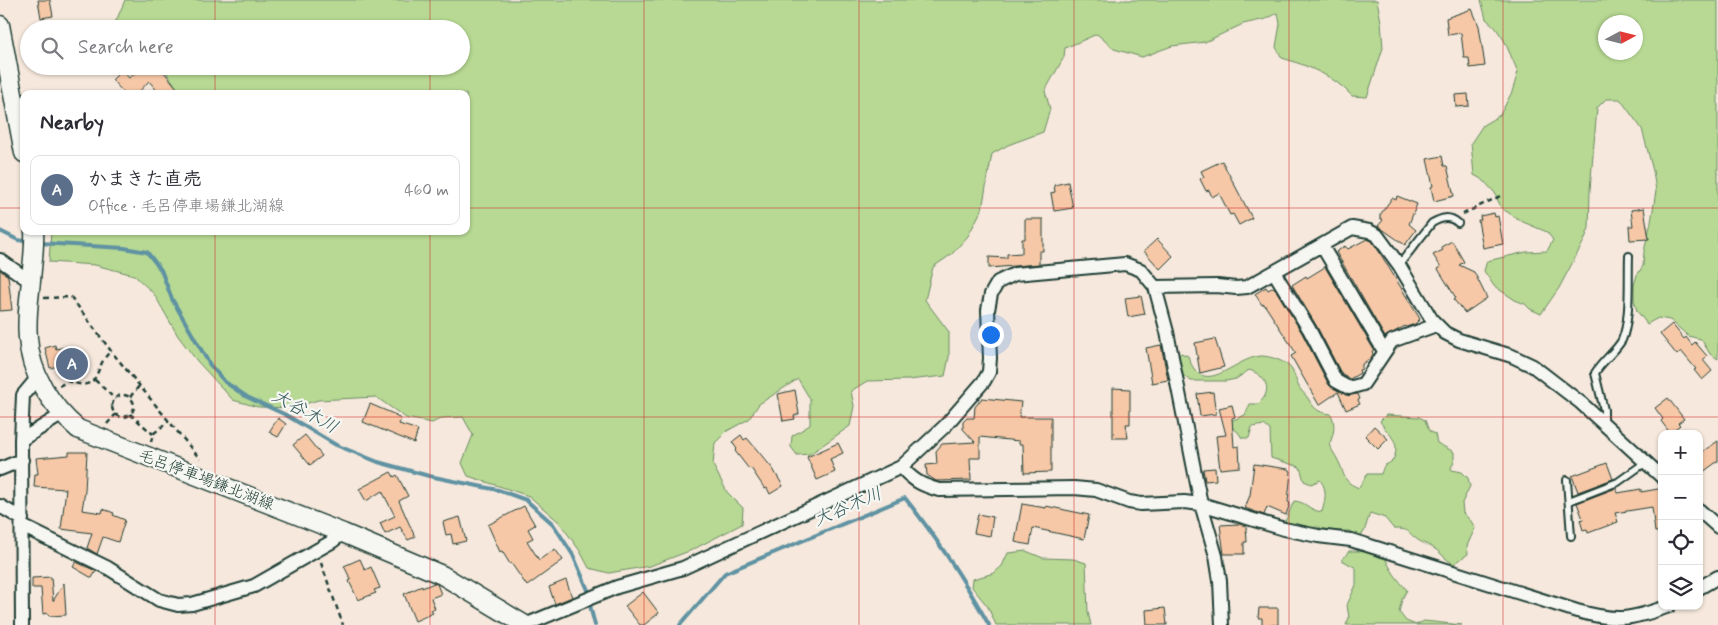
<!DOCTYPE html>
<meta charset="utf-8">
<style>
:root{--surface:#fff;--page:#f2f2f3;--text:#2b2b33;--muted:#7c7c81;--line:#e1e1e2;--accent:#d1495b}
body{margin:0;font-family:Mynerve,"Klee One",sans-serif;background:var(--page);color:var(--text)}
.controls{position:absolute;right:15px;bottom:15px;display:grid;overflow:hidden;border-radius:10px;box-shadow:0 1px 4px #0004}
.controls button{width:45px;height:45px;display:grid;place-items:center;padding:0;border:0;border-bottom:1px solid var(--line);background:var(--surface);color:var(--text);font:25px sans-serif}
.compass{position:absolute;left:1598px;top:15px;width:45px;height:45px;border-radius:50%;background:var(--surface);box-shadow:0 1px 4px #0004;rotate:83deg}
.you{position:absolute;left:990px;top:334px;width:18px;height:18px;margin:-12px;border:4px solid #fff;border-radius:50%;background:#1a73e8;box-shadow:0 0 0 8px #1a73e833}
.badge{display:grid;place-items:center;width:32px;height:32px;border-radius:50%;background:var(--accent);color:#fff;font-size:16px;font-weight:700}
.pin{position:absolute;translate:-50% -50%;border:2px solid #fff;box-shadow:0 1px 5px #0006}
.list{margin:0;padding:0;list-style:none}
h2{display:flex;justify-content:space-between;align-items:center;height:65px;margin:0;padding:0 20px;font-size:21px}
h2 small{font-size:16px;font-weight:400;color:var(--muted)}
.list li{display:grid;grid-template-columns:32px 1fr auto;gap:15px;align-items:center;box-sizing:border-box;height:70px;margin:0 10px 10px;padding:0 10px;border:1px solid var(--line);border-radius:10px}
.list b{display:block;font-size:19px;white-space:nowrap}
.list p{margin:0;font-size:16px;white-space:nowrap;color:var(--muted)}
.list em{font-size:16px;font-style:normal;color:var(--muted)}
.icon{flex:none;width:28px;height:28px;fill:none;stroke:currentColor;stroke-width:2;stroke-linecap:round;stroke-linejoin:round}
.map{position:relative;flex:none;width:1718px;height:625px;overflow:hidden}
.search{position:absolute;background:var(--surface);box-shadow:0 1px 4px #0004;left:20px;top:20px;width:450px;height:55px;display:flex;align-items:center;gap:12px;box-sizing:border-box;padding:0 18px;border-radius:28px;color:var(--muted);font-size:19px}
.panel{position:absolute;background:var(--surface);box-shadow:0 1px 4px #0004;left:20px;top:90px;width:450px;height:145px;border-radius:10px}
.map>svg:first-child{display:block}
</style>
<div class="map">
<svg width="1718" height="625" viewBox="0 0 1718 625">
<rect width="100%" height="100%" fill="#f6e8dc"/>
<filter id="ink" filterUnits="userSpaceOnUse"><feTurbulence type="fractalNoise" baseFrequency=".02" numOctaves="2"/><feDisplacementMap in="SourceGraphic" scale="10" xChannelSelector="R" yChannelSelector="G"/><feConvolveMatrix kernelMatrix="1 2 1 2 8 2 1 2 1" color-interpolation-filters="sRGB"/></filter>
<g filter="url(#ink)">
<path fill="#b7d993" stroke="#6b8b64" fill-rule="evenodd" d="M 125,0 L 1377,0 L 1381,22 L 1383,48 L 1367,97 L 1352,96 C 1334,76 1309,66 1282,58 L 1276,47 L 1280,24 L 1278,13 L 1266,19 L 1243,24 L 1205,42 L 1172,46 L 1142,57 L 1114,49 L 1097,34 L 1065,48 L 1064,57 L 1045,91 L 1050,109 L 1043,132 L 1008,145 L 992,154 L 982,209 L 968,236 L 952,254 L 933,267 L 925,300 L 949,332 L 949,357 L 945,376 L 908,380 L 867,381 L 851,391 L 854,406 L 850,426 L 810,454 L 797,455 L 791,447 L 792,436 L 810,425 L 810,399 L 798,379 L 759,404 L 749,419 L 727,431 L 715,443 L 713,465 L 727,492 L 743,508 L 742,524 L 692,550 L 650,566 L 609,573 L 589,568 L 580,551 L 559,522 L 529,496 L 468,476 L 462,463 L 473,435 L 463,417 L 442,418 L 432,423 L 406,418 L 376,397 L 318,400 L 292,408 L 258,407 L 233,400 L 197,361 L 178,336 L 154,294 L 134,275 L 95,265 L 49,262 L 51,231 L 94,231 L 115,233 L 152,231 L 170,234 L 171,231 L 466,231 L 466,94 L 181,94 L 162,66 L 461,66 L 461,29 L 110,29 L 117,19 Z
M 1481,0 L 1718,0 L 1718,359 L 1710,354 L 1701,339 L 1688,336 L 1670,320 L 1658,318 L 1647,324 L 1637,311 L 1634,300 L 1634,285 L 1637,275 L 1643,266 L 1644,251 L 1651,222 L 1656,191 L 1653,171 L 1642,129 L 1620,99 L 1606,99 L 1597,108 L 1590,190 L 1589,228 L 1584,241 L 1559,288 L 1541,314 L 1530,309 L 1525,304 L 1515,300 L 1494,286 L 1484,271 L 1487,261 L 1526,252 L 1547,251 L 1553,240 L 1547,232 L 1523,222 L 1501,208 L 1495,193 L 1483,180 L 1474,175 L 1471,143 L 1483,125 L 1500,115 L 1512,92 L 1518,72 L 1504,40 L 1495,27 L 1486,19 ZM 1606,22 L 1636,22 L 1636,52 L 1606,52 Z
M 1181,353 L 1188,356 C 1203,401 1233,358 1261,356 C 1271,356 1288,362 1292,370 C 1295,375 1296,380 1298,385 C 1300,390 1304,393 1307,397 C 1315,409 1316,412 1331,414 C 1336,425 1334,434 1329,445 C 1333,452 1338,459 1341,467 C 1345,479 1346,483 1359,488 L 1367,474 L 1381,474 C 1382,471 1383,468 1384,466 C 1388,463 1392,463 1394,458 C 1401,440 1387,434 1380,421 L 1386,415 L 1419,417 L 1425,420 L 1429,431 L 1435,434 L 1437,443 L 1454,452 L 1454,462 L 1451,468 L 1452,470 L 1462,472 L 1468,478 L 1470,486 L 1462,503 L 1463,513 L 1471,521 L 1475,528 L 1467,546 L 1468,554 L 1454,564 C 1445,560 1441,552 1432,547 C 1428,545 1422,543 1418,540 C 1406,532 1412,529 1394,529 L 1385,518 L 1370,513 L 1364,532 L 1359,537 L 1349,531 L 1326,531 L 1319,527 L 1305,528 L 1285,522 L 1294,501 C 1307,502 1308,510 1322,512 C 1325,500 1328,490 1320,480 L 1311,484 L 1304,481 L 1300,467 L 1271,458 L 1270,430 L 1264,425 L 1252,427 L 1249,438 L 1242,438 L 1238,432 L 1230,426 L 1231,421 L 1245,415 L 1250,404 L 1258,404 C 1274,391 1266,375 1249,370 L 1236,379 L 1226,381 L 1191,381 L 1182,375 L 1177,357 Z
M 1026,551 L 1043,558 L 1073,559 L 1086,563 L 1088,612 L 1091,625 L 996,625 L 988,607 L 972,587 L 973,579 L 994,573 L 1002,566 L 1008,553 Z
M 1349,551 L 1369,551 L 1385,557 C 1390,570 1398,580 1407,590 L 1402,599 L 1399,612 L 1406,621 L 1416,625 L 1424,621 L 1462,625 L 1346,625 L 1349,618 L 1347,605 L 1356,585 L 1356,568 L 1342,560 Z"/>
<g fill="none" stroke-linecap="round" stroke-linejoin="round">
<path stroke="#5f92a2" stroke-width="4" d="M 0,231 L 18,240 L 31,242
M 40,243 L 124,248 L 147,252 L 161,270 L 172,299 L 210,365 L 225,382 L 247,397 L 286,415 L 336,445 L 378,462 L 429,476 L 498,490 L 526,500 L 553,524 L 573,555 L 588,590 L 591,610 L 595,625
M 680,625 L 725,573 L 905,498 C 937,538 964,580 989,625"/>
</g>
<path fill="#f7c8a7" stroke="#1f3d34" d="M 38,0 L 50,0 L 53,16 L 41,18 Z
M 1472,9 L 1479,26 L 1485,66 L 1470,68 L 1469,58 L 1464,58 L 1461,33 L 1448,35 L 1446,18 Z
M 145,66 L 159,66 L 182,94 L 157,94 L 159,93 L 149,81 L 137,94 L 125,94 L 112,80 L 122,70 L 129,78 Z
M 1468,94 L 1469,106 L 1456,107 L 1455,95 Z
M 1442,156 L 1444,166 L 1447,166 L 1454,196 L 1434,201 L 1431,187 L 1433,186 L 1427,159 Z
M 1222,161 L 1252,218 L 1239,225 L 1233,214 L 1230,215 L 1219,193 L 1212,197 L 1209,190 L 1206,191 L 1200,179 L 1204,177 L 1201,171 Z
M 1068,182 L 1073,208 L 1054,211 L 1051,193 L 1055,192 L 1054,185 Z
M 1397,196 L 1417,204 L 1409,224 L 1416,230 L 1405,245 L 1378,226 L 1383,220 L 1380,218 L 1380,215 L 1392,198 L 1396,200 Z
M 1644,208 L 1649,239 L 1630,240 L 1629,226 L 1633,226 L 1631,210 Z
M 1494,213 L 1495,217 L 1498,216 L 1503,244 L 1483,248 L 1478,220 L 1481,220 L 1480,216 Z
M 1025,219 L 1043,219 L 1043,251 L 1039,251 L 1039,264 L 989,268 L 989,257 L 1007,258 L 1007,254 L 1022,253 L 1022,239 L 1025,239 Z
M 1157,239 L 1173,256 L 1160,269 L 1144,251 Z
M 1367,239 L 1372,241 L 1380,253 L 1420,319 L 1415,324 L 1406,327 L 1405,326 L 1385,337 L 1336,252 L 1345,246 L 1348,249 Z
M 1452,241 L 1464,262 L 1459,265 L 1474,272 L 1487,298 L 1465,313 L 1454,300 L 1456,298 L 1438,269 L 1441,267 L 1433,255 L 1443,250 L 1441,247 Z
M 1325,267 L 1374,350 L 1372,351 L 1373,354 L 1371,358 L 1362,364 L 1362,369 L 1359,370 L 1360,373 L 1350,379 L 1342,375 L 1316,325 L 1292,285 L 1306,276 L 1307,278 Z
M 0,270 L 8,276 L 12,310 L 0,311 Z
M 1266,287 L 1268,290 L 1274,287 L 1302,333 L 1329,385 L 1346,395 L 1358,394 L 1360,399 L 1358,400 L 1360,404 L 1346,410 L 1338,392 L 1319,405 L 1291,356 L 1296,353 L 1264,304 L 1262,305 L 1255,294 Z
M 1141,296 L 1145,314 L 1128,317 L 1125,298 Z
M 1672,324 L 1684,339 L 1686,337 L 1692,345 L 1695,342 L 1707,356 L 1703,360 L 1712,371 L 1702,380 L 1694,370 L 1696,369 L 1681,351 L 1677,355 L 1660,334 Z
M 1215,339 L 1224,367 L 1200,373 L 1195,343 Z
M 55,345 L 56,349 L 66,347 L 70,363 L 50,368 L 45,348 Z
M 1161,345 L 1168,380 L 1152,383 L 1146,348 Z
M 1113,388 L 1130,389 L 1130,424 L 1126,424 L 1128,438 L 1113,438 Z
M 795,390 L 799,414 L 794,416 L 795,419 L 783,421 L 778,394 Z
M 1213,392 L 1216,414 L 1200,416 L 1197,394 Z
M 982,398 L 1021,402 L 1019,417 L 1051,417 L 1051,472 L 1024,473 L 1023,444 L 1019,444 L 1019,441 L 980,437 L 980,458 L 970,458 L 971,480 L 936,481 L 927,475 L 926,465 L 937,464 L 936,451 L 942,444 L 975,442 L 963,429 L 963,422 L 967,418 L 974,418 L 975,407 Z
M 1668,398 L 1684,419 L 1678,423 L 1680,425 L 1670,433 L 1661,421 L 1663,419 L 1655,408 Z
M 370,404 L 396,415 L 395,416 L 401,419 L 399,424 L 418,430 L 414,443 L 363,422 Z
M 1232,405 L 1235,417 L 1232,418 L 1234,447 L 1239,446 L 1240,467 L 1220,469 L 1216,436 L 1226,435 L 1219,408 Z
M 278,418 L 286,424 L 278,437 L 269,432 Z
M 1374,426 L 1388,439 L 1378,449 L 1365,436 Z
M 305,435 L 322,456 L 310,465 L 293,445 Z
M 741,435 L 744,440 L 747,438 L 773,469 L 783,486 L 770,494 L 767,488 L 765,489 L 751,468 L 749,469 L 735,451 L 737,449 L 732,442 Z
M 1718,441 L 1718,461 L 1699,475 L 1699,454 Z
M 838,443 L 843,453 L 830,459 L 835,472 L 817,480 L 807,457 Z
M 69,452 L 87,452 L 85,491 L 82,510 L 102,513 L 103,509 L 114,513 L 113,515 L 125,520 L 118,542 L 103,537 L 97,554 L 87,548 L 92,533 L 61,529 L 66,489 L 34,487 L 35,474 L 38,474 L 36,458 L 69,455 Z
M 1607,463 L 1613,479 L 1578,492 L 1572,476 Z
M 1254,464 L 1288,469 L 1291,471 L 1288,502 L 1290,503 L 1286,515 L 1267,507 L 1264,515 L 1245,508 L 1250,495 Z
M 1215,468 L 1216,480 L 1205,481 L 1203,469 Z
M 391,472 L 394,477 L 397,475 L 408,496 L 399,501 L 415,537 L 408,540 L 400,527 L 385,534 L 380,523 L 395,516 L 382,491 L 366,501 L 359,489 Z
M 1616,488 L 1618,493 L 1641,489 L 1641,492 L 1658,489 L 1662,491 L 1662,531 L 1655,532 L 1652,507 L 1615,513 L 1618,522 L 1588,533 L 1587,529 L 1583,530 L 1580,520 L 1583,519 L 1577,503 Z
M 1022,504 L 1046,508 L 1046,506 L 1089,515 L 1084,539 L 1033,528 L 1030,545 L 1015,542 Z
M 524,506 L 535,525 L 528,529 L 533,538 L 527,541 L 539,560 L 555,549 L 563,560 L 527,586 L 511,563 L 510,564 L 502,551 L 500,552 L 488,525 Z
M 978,514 L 993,517 L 990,536 L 974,533 Z
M 460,517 L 466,541 L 453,544 L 451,534 L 446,535 L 443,522 Z
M 1239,524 L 1246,526 L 1247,542 L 1244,542 L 1244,554 L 1224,554 L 1220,525 Z
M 360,559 L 365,570 L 371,567 L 380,588 L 374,590 L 376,593 L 358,600 L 349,581 L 351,580 L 344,566 Z
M 76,562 L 96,571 L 92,578 L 73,567 Z
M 51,577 L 53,601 L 64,583 L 66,615 L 49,616 L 48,613 L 43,614 L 41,588 L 32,588 L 32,578 Z
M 566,580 L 572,597 L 555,604 L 549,587 Z
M 434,583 L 437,584 L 441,594 L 431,598 L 435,609 L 431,610 L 433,613 L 415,621 L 404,594 L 422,586 L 422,588 Z
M 643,592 L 659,613 L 644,625 L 640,625 L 625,606 Z
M 1165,608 L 1167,625 L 1147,625 L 1146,610 Z
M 1259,608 L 1278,608 L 1278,625 L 1262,625 L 1262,618 L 1258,618 Z"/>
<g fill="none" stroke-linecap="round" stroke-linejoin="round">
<g stroke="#1f3d34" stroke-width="10">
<path id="lane" d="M 1399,265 L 1432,223 C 1441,218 1449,215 1458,223
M 1604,423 L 1604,410 L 1595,373 C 1602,361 1617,350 1622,340 C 1631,319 1628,279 1629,256
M 1567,480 L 1571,536
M 1569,501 L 1618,482 L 1646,462"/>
</g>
<g stroke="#1f3d34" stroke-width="16">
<path id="street" d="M 1322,246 L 1384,351
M 0,260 L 24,277 L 31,279
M 1274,272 L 1309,329 L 1336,381 L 1349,388 L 1363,384 L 1392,341 L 1436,325
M 1155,287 L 1217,286 L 1236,288 L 1247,287 L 1352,228 L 1369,231 L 1377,235 L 1399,265 L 1432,320 L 1445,333 L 1459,340 L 1512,356 L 1533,366 L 1581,403 L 1662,477
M 21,440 L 61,415
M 901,467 C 914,481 921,485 939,490 L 1074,488 L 1096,490 L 1129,502 L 1141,504 L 1184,502 L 1201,504 L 1284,529 L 1318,536 L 1351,540 L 1577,611 C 1617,622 1630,620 1669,606
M 0,469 L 22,460
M 0,506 L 22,519
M 1699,510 L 1718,527
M 22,526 L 108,568 L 159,600 L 178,605 L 192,604 L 254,586 L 333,541 L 343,533
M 1699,588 L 1718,577
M 22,625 L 21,440 L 23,395 L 38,377
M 525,625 L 617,587 L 683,568 L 901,467 L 945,426 L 984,381 L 989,372 L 990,358 L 988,310 L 991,294 L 998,282 L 1015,274 L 1125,264 L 1141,270 L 1155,287 L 1167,332 L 1201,504 L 1216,556 L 1220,581 L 1222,625"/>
</g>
<g stroke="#1f3d34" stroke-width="21">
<path id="secondary" d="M 0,25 L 24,153
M 34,231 C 35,248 32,264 31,281 C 29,300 26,319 28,338 C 30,374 51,406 78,429 L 343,533 L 442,575 L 525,625"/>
</g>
<path stroke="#1f3d34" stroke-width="2.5" stroke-dasharray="5 4" stroke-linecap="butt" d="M 1463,214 L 1500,196
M 44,298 L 71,297 L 111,351 L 200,459
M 95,380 L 115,399
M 59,386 L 68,381 C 103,394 92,367 111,351
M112 406a11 11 0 1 1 22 0a11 11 0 1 1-22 0Z
M 130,397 L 140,385
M 130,414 L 153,434
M 107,424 L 116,414
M 151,442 L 153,434 L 169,421
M 321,563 L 343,625"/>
<use href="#lane" stroke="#f6f6f2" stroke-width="6"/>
<use href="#street" stroke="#f6f6f2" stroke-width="12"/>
<use href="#secondary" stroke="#f6f6f2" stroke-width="18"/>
</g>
</g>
<path fill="none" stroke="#d62828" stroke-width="1" stroke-opacity="0.55" d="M 215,0 L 215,29M 430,0 L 430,29M 644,0 L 644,625M 859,0 L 859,625M 1074,0 L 1074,625M 1289,0 L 1289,625M 1503,0 L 1503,625M 215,66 L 215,94M 430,66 L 430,94M 0,208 L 24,208M 466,208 L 1718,208M 215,231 L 215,625M 430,231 L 430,625M 0,417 L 1718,417"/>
<g text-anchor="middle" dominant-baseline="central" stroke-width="4.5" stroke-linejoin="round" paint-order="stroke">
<g font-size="16" fill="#1f3d34" stroke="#f6f6f2">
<text transform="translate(206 480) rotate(21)">毛呂停車場鎌北湖線</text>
</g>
<g font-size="18" font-style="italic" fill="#345959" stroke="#f6f6f2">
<text transform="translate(305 412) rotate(29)">大谷木川</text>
<text transform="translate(848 507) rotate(-23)">大谷木川</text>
</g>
</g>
</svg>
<div class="controls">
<button>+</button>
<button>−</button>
<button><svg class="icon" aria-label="locate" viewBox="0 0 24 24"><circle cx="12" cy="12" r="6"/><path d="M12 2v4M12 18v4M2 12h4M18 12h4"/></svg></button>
<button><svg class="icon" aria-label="layers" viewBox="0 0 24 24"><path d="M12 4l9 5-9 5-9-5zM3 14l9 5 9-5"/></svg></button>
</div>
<svg class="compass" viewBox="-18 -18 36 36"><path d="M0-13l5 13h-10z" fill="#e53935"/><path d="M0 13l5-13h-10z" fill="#7c7c81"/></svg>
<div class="you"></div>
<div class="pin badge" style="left:72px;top:364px;background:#5c6f8a">A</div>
<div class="search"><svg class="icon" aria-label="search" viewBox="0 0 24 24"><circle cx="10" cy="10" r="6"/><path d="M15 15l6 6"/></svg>Search here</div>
<section class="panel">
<h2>Nearby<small></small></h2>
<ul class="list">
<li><span class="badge" style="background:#5c6f8a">A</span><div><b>かまきた直売</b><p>Office · 毛呂停車場鎌北湖線</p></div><em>460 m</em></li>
</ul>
</section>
</div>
